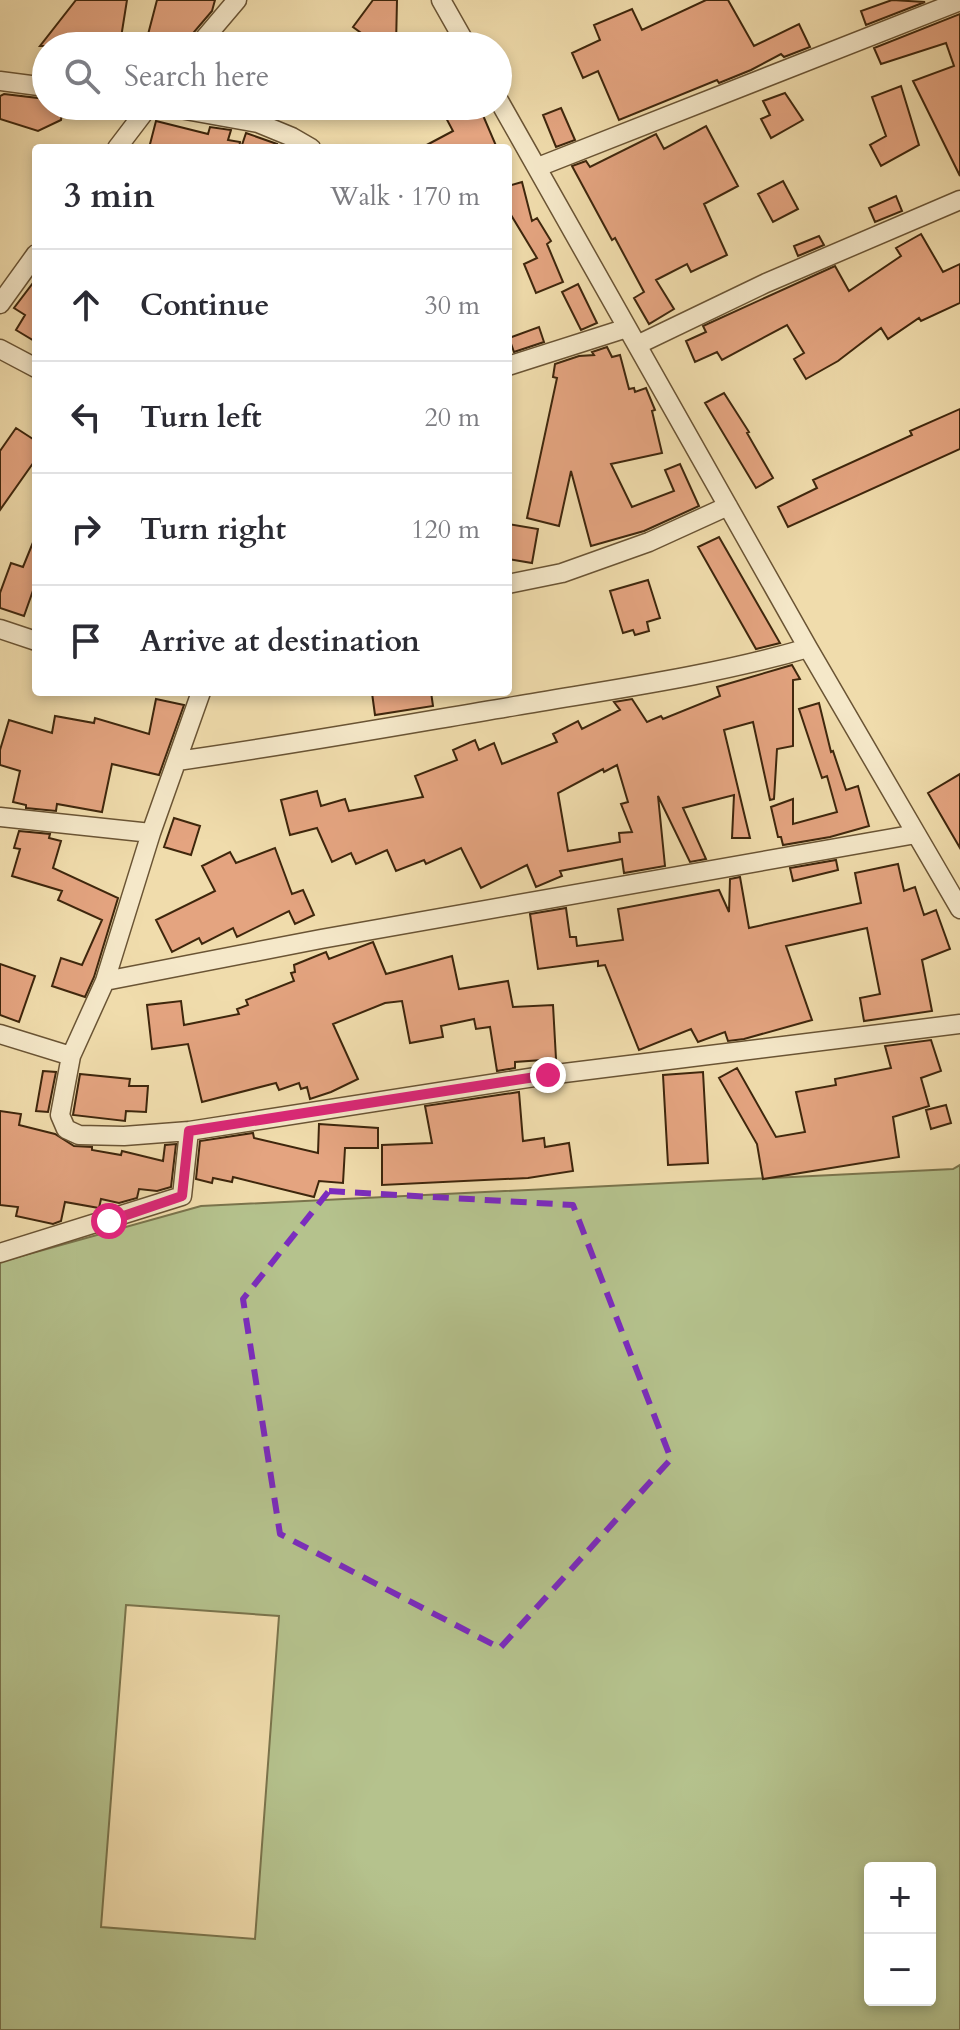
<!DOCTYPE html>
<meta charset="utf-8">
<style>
:root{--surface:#fff;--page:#f2f2f3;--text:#2b2b33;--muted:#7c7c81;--line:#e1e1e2}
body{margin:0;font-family:Cardo,serif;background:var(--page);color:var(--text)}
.controls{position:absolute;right:24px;bottom:24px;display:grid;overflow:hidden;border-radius:8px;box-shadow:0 4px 12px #0003}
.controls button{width:72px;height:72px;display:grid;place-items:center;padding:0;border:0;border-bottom:2px solid var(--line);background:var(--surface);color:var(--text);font:40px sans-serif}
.stop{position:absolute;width:24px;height:24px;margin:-18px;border:6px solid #db2777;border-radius:50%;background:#fff}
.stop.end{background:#db2777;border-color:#fff;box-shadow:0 2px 8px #0008}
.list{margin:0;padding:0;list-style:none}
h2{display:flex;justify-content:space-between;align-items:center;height:104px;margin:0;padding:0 32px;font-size:34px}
h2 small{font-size:26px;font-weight:400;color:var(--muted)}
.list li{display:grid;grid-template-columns:52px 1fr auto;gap:24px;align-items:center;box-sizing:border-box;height:112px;padding:0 32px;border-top:2px solid var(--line)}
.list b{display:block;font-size:30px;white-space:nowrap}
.list em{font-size:26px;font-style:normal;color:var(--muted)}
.icon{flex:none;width:44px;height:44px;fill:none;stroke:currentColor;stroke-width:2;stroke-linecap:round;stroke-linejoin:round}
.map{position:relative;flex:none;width:960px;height:2030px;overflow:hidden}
.search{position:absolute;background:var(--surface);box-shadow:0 4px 12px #0003;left:32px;top:32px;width:480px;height:88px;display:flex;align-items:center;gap:20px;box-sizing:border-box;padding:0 28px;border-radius:44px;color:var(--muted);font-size:30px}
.panel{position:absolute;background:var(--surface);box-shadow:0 4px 12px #0003;left:32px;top:144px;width:480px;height:552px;border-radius:8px}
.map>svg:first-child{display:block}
</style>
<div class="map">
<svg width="960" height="2030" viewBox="0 0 960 2030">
<rect width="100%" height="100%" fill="#f0dcac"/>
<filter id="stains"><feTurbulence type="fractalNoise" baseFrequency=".0025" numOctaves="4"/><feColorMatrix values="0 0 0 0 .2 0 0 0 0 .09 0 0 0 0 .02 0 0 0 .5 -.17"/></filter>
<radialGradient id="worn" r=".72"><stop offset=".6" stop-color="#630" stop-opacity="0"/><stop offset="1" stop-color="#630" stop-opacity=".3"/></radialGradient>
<path fill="#b5c28d" stroke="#7a744c" stroke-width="2" fill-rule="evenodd" d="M 960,1165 L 960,2030 L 0,2030 L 0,1262 L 201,1206 L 953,1169 ZM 126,1605 L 279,1616 L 255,1939 L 101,1927 ZM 870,1868 L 930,1868 L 930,2000 L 870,2000 Z"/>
<path fill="#e4a480" stroke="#3e260c" stroke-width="2" fill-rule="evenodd" d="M 76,0 L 127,0 L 120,44 L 92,36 L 84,46 L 40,46 Z
M 157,0 L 215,0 L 212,11 L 189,38 L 180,37 L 177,46 L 145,46 Z
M 373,0 L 397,0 L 396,46 L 379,46 L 353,27 Z
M 706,0 L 728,0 L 754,46 L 799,24 L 810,47 L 784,57 L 781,54 L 751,70 L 719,83 L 717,80 L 619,120 L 598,71 L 583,78 L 572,53 L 600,40 L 594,25 L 632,9 L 642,30 Z
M 892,0 L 925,2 L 866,25 L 861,11 Z
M 960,14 L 960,176 L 913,81 L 954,66 L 946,43 L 881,64 L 874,48 Z
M 901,86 L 919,145 L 881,166 L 870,145 L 886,136 L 872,97 Z
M 785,93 L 803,120 L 771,138 L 761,119 L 770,115 L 763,101 Z
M 4,94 L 46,99 L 46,106 L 63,106 L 61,120 L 38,131 L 0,119 L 0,96 Z
M 465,106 L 479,106 L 497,148 L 421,148 L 453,131 L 445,116 Z
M 561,108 L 575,140 L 556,147 L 543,115 Z
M 156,121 L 208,134 L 210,127 L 231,130 L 228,140 L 240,142 L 239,148 L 149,148 Z
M 706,126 L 738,186 L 704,204 L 727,255 L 691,272 L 687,264 L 656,280 L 674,309 L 649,324 L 634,298 L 644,292 L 615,238 L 612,240 L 572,166 L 586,161 L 590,167 L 656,134 L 664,149 Z
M 246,133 L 277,144 L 276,148 L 241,148 Z
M 783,181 L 798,209 L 773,222 L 758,194 Z
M 522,182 L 532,221 L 537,218 L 551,241 L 547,244 L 563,282 L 536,293 L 524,264 L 537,258 L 508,210 L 508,186 Z
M 896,196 L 902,211 L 875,222 L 869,208 Z
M 921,234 L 943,272 L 960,264 L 960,303 L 921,321 L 919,318 L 888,339 L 881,328 L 838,361 L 806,379 L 794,359 L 804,353 L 787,325 L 722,360 L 717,352 L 695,362 L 686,341 L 706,332 L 703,326 L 835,266 L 849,291 L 901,256 L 896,248 Z
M 819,236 L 824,245 L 798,256 L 794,246 Z
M 36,279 L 36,342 L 16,330 L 25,315 L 14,308 Z
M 578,284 L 597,323 L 581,330 L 562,292 Z
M 539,327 L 544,342 L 514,352 L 509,338 Z
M 607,347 L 612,357 L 620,355 L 629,389 L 634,388 L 635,392 L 646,388 L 655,410 L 652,411 L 662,453 L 611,464 L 632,507 L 674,491 L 665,470 L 680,464 L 699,506 L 644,531 L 591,546 L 571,471 L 559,526 L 527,518 L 557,378 L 553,377 L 555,364 L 579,356 L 594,355 L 592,352 Z
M 724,393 L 749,432 L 747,433 L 773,478 L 756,488 L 705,403 Z
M 960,409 L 960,449 L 788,527 L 778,507 L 817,488 L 813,480 L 912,435 L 910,431 Z
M 16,428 L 36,441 L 36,459 L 0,510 L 0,451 Z
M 508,524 L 538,529 L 532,563 L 508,559 Z
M 36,535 L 36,582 L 24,616 L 0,608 L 0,593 L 11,563 L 23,567 Z
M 719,537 L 780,643 L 756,649 L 698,547 Z
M 648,580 L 660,618 L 647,622 L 649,631 L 635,635 L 633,630 L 623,633 L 610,591 Z
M 792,665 L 800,679 L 793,680 L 793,746 L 777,749 L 774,799 L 770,800 L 753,722 L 724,730 L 750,838 L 732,838 L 734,795 L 683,808 L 706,859 L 690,862 L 658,796 L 665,866 L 624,873 L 622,859 L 560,871 L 562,876 L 536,887 L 527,865 L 481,888 L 461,848 L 426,864 L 424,860 L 396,871 L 387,850 L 356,864 L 351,853 L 332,862 L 317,828 L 290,835 L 281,800 L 317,791 L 321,806 L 345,799 L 349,811 L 423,797 L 415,776 L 457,760 L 453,750 L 475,740 L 479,750 L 494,743 L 502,764 L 557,742 L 553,734 L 578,721 L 582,729 L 620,710 L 614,702 L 632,699 L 647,722 L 661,716 L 663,719 L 720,696 L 717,687 ZM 617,765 L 628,802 L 621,804 L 632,832 L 619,833 L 620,842 L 568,851 L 558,793 L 603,769 L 604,772 Z
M 380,692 L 431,692 L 433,706 L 375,715 L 372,693 Z
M 156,699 L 184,705 L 159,775 L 112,764 L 102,812 L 57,804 L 56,811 L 26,808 L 26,805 L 13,802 L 20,771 L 0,765 L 0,750 L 9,720 L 52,733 L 55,716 L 94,723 L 95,718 L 149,734 Z
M 819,703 L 831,752 L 833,751 L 846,790 L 858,786 L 869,826 L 830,837 L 783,845 L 781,837 L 778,837 L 771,807 L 793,799 L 793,824 L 837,812 L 827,776 L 822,778 L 799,709 Z
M 960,774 L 960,848 L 928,793 Z
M 174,818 L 200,826 L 191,855 L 164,847 Z
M 19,831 L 50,834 L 49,838 L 61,841 L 53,868 L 118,898 L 94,977 L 85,997 L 52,986 L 61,958 L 82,965 L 102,920 L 58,900 L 62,891 L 12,876 L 20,849 L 14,848 Z
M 275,848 L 292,894 L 303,890 L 314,915 L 295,924 L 289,911 L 237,937 L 233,928 L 202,944 L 199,938 L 172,952 L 156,920 L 215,891 L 202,866 L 230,852 L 236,863 Z
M 836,860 L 838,870 L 793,881 L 790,868 Z
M 898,864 L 904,891 L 915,887 L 924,915 L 936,910 L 950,949 L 922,960 L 932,1011 L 864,1021 L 860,998 L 880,994 L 867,928 L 786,946 L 812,1020 L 744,1039 L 728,1041 L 725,1032 L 698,1042 L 691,1029 L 639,1050 L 605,965 L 598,966 L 598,961 L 538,969 L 530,914 L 566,908 L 570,937 L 576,937 L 577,946 L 623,940 L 618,909 L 719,890 L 729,912 L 730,879 L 740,877 L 749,928 L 861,903 L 855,873 Z
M 373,942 L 386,974 L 452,956 L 459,989 L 508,981 L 513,1007 L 553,1005 L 556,1059 L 515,1062 L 515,1068 L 497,1071 L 490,1027 L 476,1029 L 474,1019 L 441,1026 L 443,1037 L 410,1043 L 402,1001 L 385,1003 L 333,1024 L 358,1079 L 331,1092 L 310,1099 L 307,1087 L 301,1089 L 299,1083 L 279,1090 L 276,1083 L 202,1102 L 188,1044 L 152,1049 L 147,1005 L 181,1001 L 184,1025 L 239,1014 L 237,1009 L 248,1005 L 246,1000 L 294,981 L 291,973 L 295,972 L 294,965 L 326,952 L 329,959 Z
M 0,964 L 35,976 L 19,1022 L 0,1015 Z
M 931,1040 L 941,1071 L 921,1078 L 929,1106 L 893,1117 L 899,1157 L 763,1179 L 757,1144 L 719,1078 L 737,1068 L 776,1137 L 805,1132 L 796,1092 L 836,1085 L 835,1079 L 891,1068 L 885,1046 Z
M 43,1071 L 56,1072 L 48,1112 L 36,1111 Z
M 703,1072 L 708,1163 L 668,1165 L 663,1075 Z
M 80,1074 L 130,1079 L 129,1086 L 148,1086 L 146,1112 L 126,1111 L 125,1121 L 73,1115 Z
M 519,1092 L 523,1141 L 544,1138 L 545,1147 L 569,1143 L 573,1171 L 528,1178 L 382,1185 L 382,1145 L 432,1143 L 425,1106 Z
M 946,1105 L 951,1123 L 931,1129 L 926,1110 Z
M 0,1111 L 21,1114 L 19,1125 L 55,1134 L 74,1146 L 92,1147 L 92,1150 L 121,1155 L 122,1151 L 163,1161 L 165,1145 L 176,1144 L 171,1187 L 157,1191 L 139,1189 L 137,1198 L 119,1203 L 101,1199 L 99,1208 L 65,1202 L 61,1221 L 53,1224 L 16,1216 L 18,1207 L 0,1205 Z
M 319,1124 L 378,1128 L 378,1148 L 345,1148 L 343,1183 L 319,1181 L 314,1197 L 233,1177 L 232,1182 L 213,1178 L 212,1183 L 196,1179 L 200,1141 L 253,1133 L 254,1138 L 318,1153 Z"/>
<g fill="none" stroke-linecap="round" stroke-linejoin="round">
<g stroke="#6a5434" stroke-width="21">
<path id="street" d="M 441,0 L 467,46
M 198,46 L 237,0
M 0,81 L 46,87
M 498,99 L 808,648 L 960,909
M 163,106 L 258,123 L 292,137 L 311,148
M 117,148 L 149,106
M 538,167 L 960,1
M 0,304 L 36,254
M 637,345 L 766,283 L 960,200
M 0,349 L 36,368
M 508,366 L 627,328
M 508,584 L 562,573 L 649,542 L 728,506
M 0,629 L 36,641
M 201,692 L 151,833 L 105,981 L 71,1056 L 60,1115 L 66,1129 L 79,1135 L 124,1136 L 189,1131 L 548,1075 L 960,1024
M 177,761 C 291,745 402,725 515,706 C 614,689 712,676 808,648
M 0,817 L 151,833
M 105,981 L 321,939 L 916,834
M 0,1034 L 71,1056
M 0,1253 L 182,1196 L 189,1131"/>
</g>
<use href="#street" stroke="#f5e8c9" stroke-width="18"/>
</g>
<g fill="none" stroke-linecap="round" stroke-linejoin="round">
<path stroke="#db2777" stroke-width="10" d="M 109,1221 L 182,1196 L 189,1131 L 548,1075"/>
</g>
<path fill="none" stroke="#7b2cbf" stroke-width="6" stroke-dasharray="16 10" stroke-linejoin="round" d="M 329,1191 L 573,1205 L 671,1459 L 500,1648 L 280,1534 L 243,1299 Z"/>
<rect width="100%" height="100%" filter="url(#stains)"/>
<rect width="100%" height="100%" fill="url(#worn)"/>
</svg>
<div class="controls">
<button>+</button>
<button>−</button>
</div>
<div class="stop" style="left:109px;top:1221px"></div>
<div class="stop end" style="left:548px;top:1075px"></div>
<div class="search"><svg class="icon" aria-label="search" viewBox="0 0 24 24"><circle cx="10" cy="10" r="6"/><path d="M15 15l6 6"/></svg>Search here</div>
<section class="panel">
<h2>3 min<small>Walk · 170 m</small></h2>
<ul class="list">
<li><svg class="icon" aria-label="ahead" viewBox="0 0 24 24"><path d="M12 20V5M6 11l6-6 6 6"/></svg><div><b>Continue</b></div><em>30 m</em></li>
<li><svg class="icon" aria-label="left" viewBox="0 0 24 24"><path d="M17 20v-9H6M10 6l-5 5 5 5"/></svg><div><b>Turn left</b></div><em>20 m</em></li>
<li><svg class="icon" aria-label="right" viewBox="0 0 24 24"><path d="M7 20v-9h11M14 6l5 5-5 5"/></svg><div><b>Turn right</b></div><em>120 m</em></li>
<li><svg class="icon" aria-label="arrive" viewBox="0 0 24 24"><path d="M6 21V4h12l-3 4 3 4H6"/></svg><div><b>Arrive at destination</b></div></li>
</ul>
</section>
</div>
